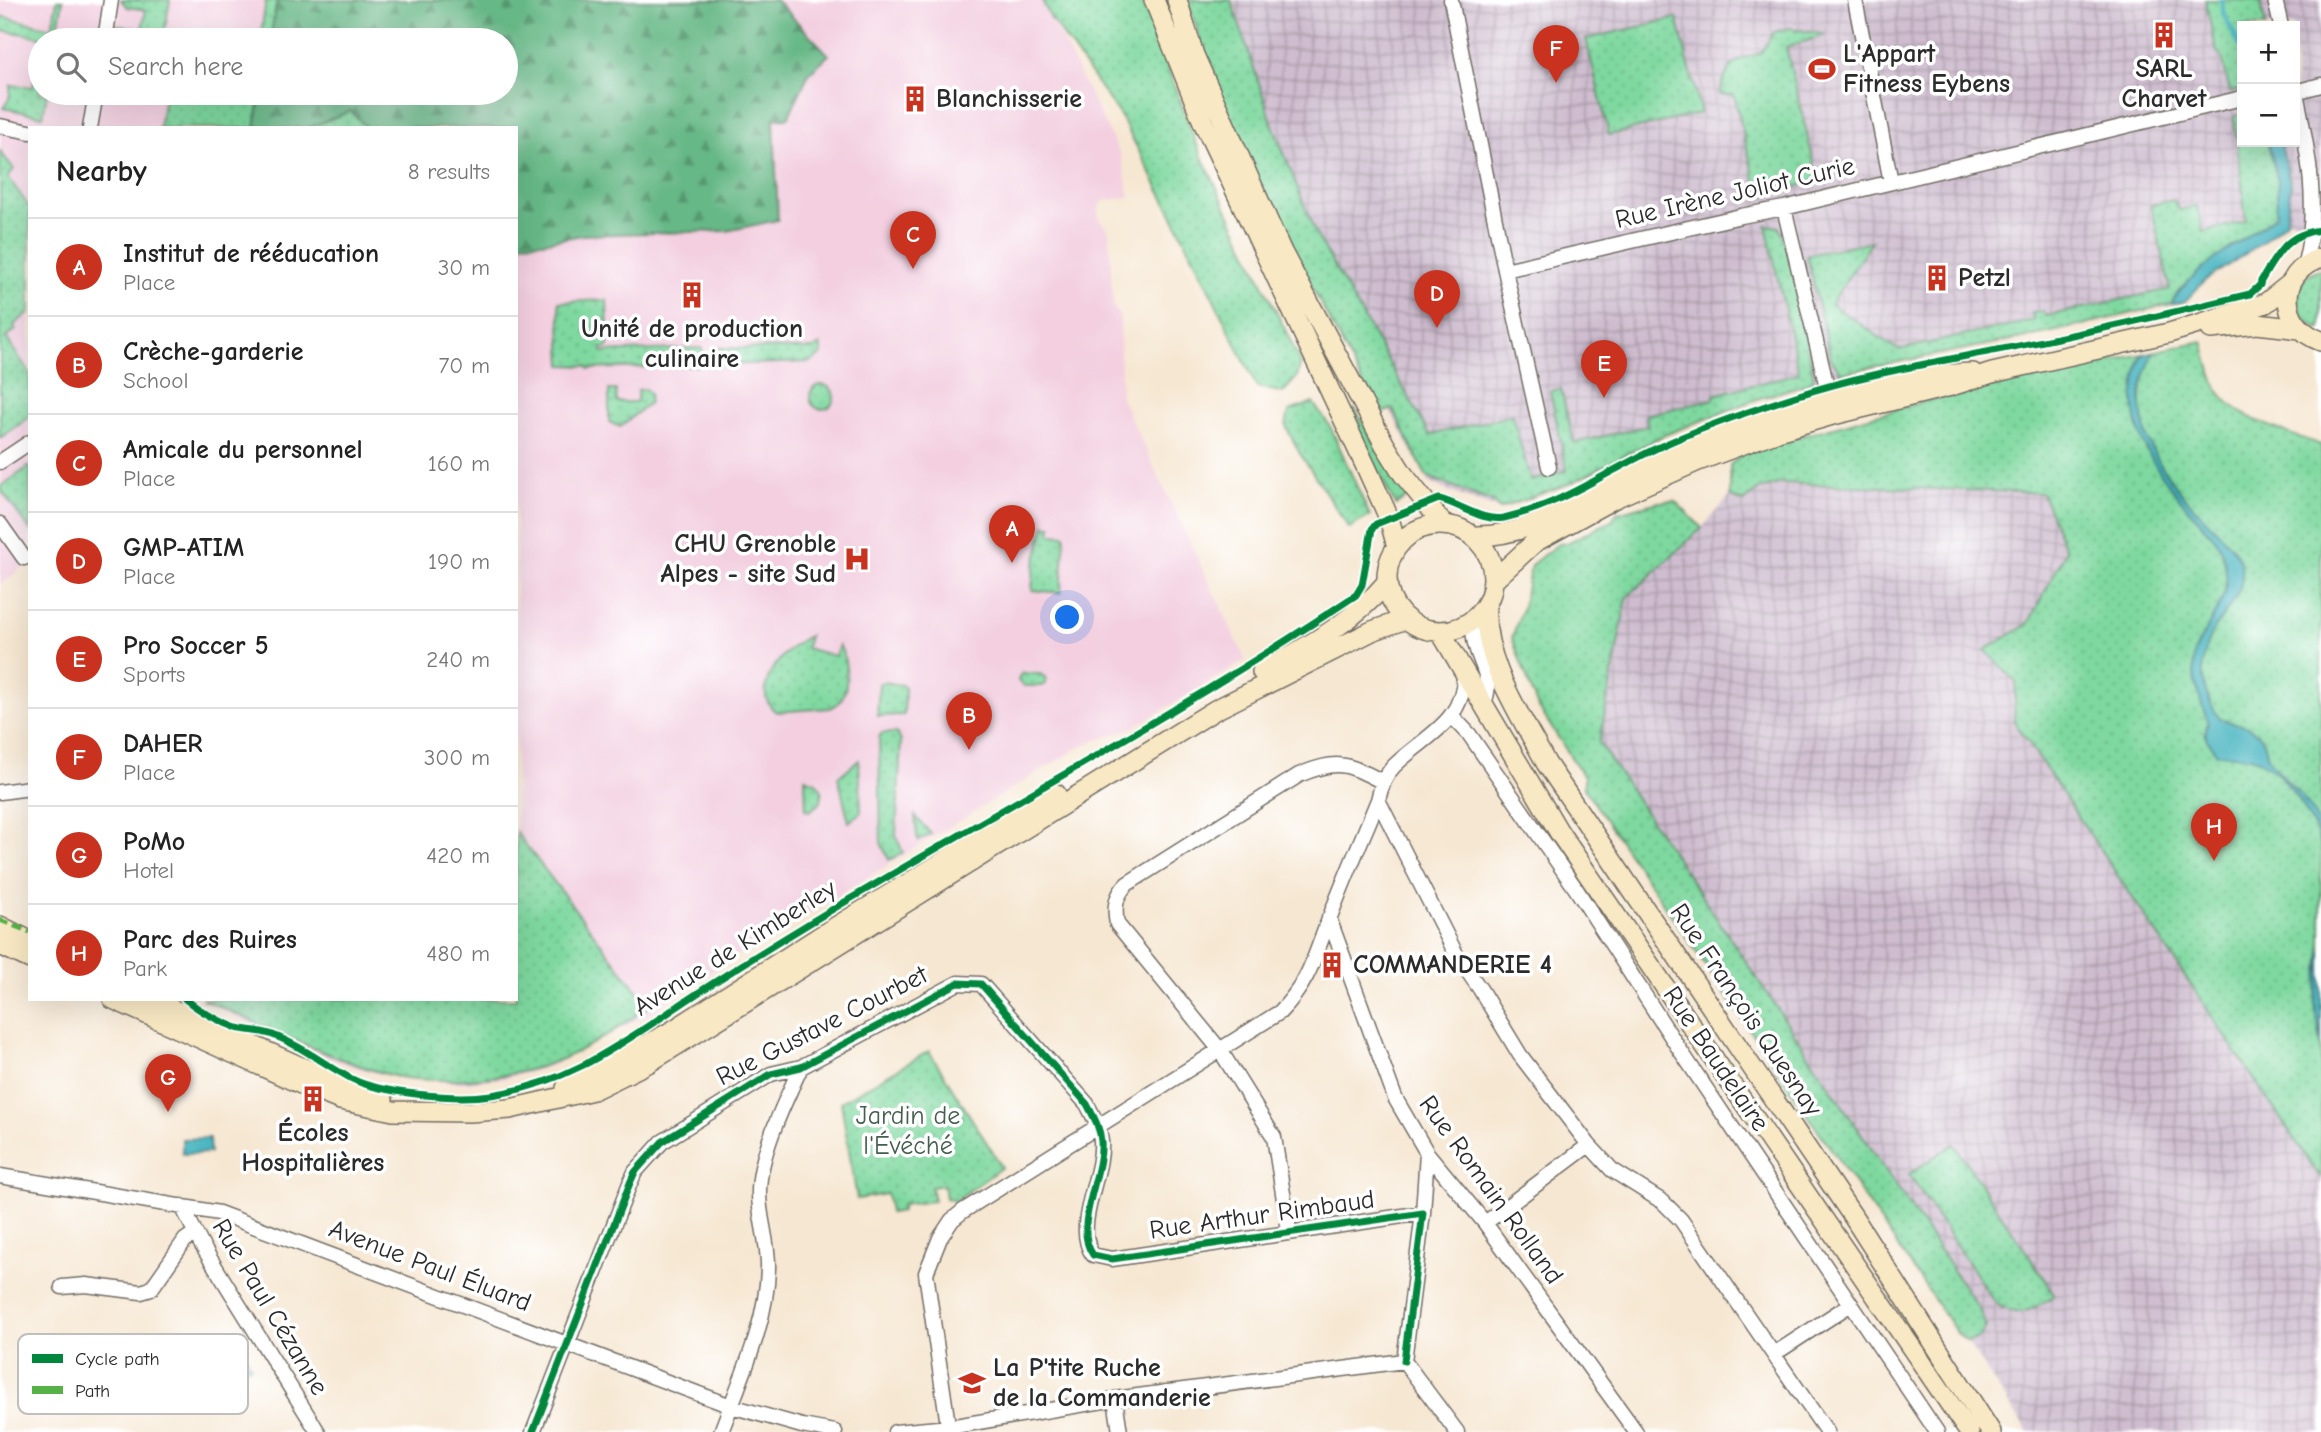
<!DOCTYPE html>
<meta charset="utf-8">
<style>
:root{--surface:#fff;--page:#f2f2f2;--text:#222;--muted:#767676;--line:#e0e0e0;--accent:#c8321e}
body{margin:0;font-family:"Comic Neue",sans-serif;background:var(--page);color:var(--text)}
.controls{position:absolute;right:21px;top:21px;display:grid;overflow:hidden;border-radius:0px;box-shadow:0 7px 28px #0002}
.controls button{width:63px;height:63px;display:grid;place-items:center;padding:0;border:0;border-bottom:2px solid var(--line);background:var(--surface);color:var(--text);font:35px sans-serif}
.you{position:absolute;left:1068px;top:618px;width:24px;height:24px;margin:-18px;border:5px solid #fff;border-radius:50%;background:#1a73e8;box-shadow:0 0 0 10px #1a73e833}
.badge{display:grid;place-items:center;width:46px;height:46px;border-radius:50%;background:var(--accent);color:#fff;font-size:23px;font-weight:700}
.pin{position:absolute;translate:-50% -58px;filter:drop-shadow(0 2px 4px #0008)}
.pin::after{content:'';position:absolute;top:37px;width:24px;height:21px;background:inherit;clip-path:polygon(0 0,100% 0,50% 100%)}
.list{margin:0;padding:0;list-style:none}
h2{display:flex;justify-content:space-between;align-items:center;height:91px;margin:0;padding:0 28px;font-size:30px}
h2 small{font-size:23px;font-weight:400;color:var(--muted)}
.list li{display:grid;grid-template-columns:46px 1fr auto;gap:21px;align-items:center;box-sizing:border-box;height:98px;padding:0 28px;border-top:2px solid var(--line)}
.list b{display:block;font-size:26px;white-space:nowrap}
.list p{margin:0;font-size:23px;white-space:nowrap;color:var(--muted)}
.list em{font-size:23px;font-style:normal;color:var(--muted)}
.icon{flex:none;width:38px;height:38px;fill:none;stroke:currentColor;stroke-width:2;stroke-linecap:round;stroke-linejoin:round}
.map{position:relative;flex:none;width:2321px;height:1432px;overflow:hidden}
.search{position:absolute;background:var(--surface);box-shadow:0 7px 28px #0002;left:28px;top:28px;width:490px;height:77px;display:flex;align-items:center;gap:18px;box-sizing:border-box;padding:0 24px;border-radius:38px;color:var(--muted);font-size:26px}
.panel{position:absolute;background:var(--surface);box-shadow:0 7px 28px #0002;left:28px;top:126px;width:490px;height:875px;border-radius:0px}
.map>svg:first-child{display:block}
</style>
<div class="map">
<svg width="2321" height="1432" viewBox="0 0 2321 1432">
<defs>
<pattern id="industrial-grid" width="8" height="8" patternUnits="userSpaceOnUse" patternTransform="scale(1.75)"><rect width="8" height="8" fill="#cfbdcf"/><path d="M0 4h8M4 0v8" fill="none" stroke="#a89aa8"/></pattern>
<pattern id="grass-dots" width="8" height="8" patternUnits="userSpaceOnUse" patternTransform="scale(1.75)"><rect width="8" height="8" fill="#7ed89f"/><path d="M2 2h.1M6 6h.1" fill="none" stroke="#6dba89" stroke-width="1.8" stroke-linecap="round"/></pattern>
<pattern id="forest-firs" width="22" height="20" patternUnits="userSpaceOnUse" patternTransform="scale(1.75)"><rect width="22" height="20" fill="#66b886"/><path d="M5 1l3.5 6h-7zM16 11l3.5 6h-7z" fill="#54966e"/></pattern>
</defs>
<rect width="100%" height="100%" fill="#fff"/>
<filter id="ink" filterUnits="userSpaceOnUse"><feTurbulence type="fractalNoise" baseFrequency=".0143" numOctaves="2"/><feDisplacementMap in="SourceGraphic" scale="14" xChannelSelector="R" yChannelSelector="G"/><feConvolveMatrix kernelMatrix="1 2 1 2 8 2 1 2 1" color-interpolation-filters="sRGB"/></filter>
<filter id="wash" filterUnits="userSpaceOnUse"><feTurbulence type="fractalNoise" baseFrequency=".00686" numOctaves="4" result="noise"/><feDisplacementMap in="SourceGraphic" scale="28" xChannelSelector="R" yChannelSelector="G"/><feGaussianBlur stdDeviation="1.57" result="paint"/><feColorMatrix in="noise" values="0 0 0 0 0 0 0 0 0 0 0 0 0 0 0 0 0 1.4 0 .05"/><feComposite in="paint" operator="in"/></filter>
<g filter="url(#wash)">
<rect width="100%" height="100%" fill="#f6e7d2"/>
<path fill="#f3cfe0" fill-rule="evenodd" d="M 0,0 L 1042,0 L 1121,156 L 1130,197 L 1103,201 L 1099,207 L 1099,219 L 1109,230 L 1113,306 L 1120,317 L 1121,398 L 1246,660 L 1134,727 L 1083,745 L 805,916 L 732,958 L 651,1013 L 549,1067 L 507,1078 L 463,1083 L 407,1080 L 363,1070 L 325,1057 L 197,999 L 516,999 L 516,128 L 30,128 L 30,561 L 0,585 ZM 40,40 L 506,40 L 506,93 L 40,93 Z"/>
<path fill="url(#industrial-grid)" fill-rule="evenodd" d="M 1233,0 L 2321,0 L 2321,219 L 2294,221 L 2276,215 L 2180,289 L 2171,304 L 2048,333 L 1842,373 L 1761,398 L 1662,436 L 1571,483 L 1499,509 L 1450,492 L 1429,482 L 1313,269 ZM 2242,26 L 2295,26 L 2295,142 L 2242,142 Z
M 1781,483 L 2042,493 L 2066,551 L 2028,624 L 1985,651 L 2016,682 L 2014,721 L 2321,1179 L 2321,1432 L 2028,1432 L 1967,1342 L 1979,1338 L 1986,1327 L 1979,1309 L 1599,743 L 1627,597 L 1702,528 L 1730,496 L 1743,502 L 1758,490 Z"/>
<path fill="url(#grass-dots)" stroke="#548265" stroke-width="2" d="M 57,0 L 63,0 L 56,40 L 41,40 L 41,37 L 0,30 L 0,16 L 52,28 Z
M 121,0 L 170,0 L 164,34 L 196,40 L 113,40 L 115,25 L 142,29 L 146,10 L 127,7 Z
M 266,0 L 277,0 L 270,40 L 260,40 Z
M 1042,0 L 1142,1 L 1201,155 L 1301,363 L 1297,377 L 1283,393 L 1257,387 L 1170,210 L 1121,117 L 1050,17 Z
M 1187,0 L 1231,0 L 1274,128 L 1315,232 L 1430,435 L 1512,415 L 1531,481 L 1567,470 L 1550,391 L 1561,389 L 1574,443 L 1648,426 L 1646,415 L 1714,399 L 1714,395 L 1799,373 L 1766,225 L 1779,227 L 1789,252 L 1814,379 L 1806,384 L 1760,398 L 1662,436 L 1571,483 L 1499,509 L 1493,502 L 1426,476 L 1393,409 L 1379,414 L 1277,221 L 1220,98 Z
M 2205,0 L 2260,0 L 2266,26 L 2242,26 L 2242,88 L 2230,92 L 2222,57 L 2217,53 Z
M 1677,18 L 1701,113 L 1609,135 L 1586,39 Z
M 1790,28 L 1826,35 L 1786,47 L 1818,180 L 1759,198 L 1734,95 L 1719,94 C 1727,68 1732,58 1760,54 L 1774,32 Z
M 40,46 L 40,93 L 47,93 L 43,116 L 3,108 L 9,99 L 11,85 L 33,87 Z
M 165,93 L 261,93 L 255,128 L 159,128 Z
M 351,111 L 367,128 L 307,128 Z
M 2242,114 L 2242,142 L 2267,142 L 2278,181 L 2276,215 L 2180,289 L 2171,304 L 2048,333 L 1842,373 L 1831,359 L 1807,255 L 1872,241 L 1831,304 L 1898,350 L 2034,320 L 2032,313 L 2043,311 L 2046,316 L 2170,289 L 2151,205 L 2174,200 L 2179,210 L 2197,206 L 2203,232 L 2246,221 L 2234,116 Z
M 0,151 L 14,169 L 8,177 L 30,208 L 30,312 L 14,325 L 16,330 L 6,337 L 30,374 L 30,417 L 0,438 Z
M 2321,269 L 2321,329 C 2291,320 2289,277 2321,269 Z
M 607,300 L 608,348 L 602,348 L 602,352 L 702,348 L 703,355 L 717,355 L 718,348 L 813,349 L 820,345 L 822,354 L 811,362 L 589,369 L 587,366 L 562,365 L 559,302 Z
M 2203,341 C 2207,356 2210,373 2217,388 C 2236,421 2288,432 2321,445 L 2321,1179 L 2014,721 L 2016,682 L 1985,650 L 2028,624 L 2066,551 L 2042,493 L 1781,483 L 1758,490 L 1743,502 L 1730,496 L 1730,465 L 1745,452 L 1922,402 Z
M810 397a12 12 0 1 1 24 0a12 12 0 1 1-24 0Z
M 645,389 L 650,393 L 649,403 L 620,427 L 609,422 L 609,390 L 616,390 L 617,402 L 637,402 L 638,390 Z
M 1313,403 L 1330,426 L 1370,516 L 1349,528 L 1299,452 L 1286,426 L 1289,411 Z
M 1355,409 L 1397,482 L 1413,495 L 1395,505 L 1349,412 Z
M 30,466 L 30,530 L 0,489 L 0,487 Z
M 1675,501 L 1702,528 L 1627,597 L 1599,743 L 1979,1309 L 1986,1327 L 1979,1338 L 1967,1342 L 1957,1333 L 1584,788 L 1584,777 L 1537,705 L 1512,638 L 1523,606 L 1531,565 L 1558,544 L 1567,543 L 1611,521 L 1617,513 L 1659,502 Z
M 1045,525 L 1052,526 L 1051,534 L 1065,535 L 1061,593 L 1032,590 L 1034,567 Z
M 809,636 L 806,648 L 835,656 L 839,645 C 849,662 852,700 830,708 L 776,712 C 747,689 785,647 809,636 Z
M 1024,673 L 1040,674 L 1045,677 L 1046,683 L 1042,686 L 1024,686 L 1018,681 L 1020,675 Z
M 883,682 L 902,685 L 905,688 L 904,715 L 877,716 L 879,684 Z
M 882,733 L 896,733 L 901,741 L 896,835 L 903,853 L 889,860 L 881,843 L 879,737 Z
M 859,760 L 861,812 L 849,822 L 838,777 Z
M 805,778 L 816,782 L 822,791 L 821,802 L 810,811 L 806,810 Z
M 915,816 L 931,834 L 919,841 L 917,837 Z
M 516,832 L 649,1006 C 582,1056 535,1079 449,1080 C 430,1080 409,1080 390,1075 C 326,1058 264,1025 202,999 L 516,999 Z
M 929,1051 L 1002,1167 L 955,1201 L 946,1198 L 944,1185 L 931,1187 L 934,1201 L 902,1205 L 902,1211 L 890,1213 L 887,1194 L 857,1199 L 841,1102 Z
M 1954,1144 L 2055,1295 C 2032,1310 2015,1323 1992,1299 L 1909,1174 Z"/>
<path fill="url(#forest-firs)" stroke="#487258" stroke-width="2" d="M 277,0 L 776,0 L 829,55 L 809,73 L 788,118 L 774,119 L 778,220 L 727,231 L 583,235 L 543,242 L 516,243 L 516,128 L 367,128 L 351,111 L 307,128 L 255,128 L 261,93 L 506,93 L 506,40 L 270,40 Z"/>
<path fill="#43b2be" stroke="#376e74" stroke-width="2" d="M 2268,142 L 2280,142 L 2291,185 L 2286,221 L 2260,244 L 2203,282 L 2185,302 L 2171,304 C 2195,264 2241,245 2276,215 L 2278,181 Z
M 2154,352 C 2148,366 2141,381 2141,398 C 2139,449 2177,491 2211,525 C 2224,538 2242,553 2242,573 C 2243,590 2232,602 2223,616 C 2198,651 2195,683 2220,719 C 2232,723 2245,724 2256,732 C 2270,744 2263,750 2270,760 C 2292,792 2321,802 2321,847 C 2314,819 2282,767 2254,758 C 2243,754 2228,756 2216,753 C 2208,743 2202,735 2208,723 C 2201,702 2191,677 2194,655 C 2195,648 2200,641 2203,635 C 2219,605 2233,592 2223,556 C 2219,539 2203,526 2192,513 C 2150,466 2118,419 2142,355 Z
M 2321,951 L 2321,1045 L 2315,1003 Z
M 209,1138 L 210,1153 L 182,1154 L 182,1139 Z
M 241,1349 L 251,1366 L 243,1371 L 233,1354 Z"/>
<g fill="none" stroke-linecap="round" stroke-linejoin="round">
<path stroke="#43b2be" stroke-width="5" d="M 2222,0 L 2223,13 L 2242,50"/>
</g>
</g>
<g filter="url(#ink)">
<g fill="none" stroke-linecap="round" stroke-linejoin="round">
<g stroke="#726d65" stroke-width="17">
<path id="street" d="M 1451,0 L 1505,270 L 1741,216 L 1784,208 L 2242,98
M 1855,0 L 1891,182
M 2275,0 L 2281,26
M 105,40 L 111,0
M 2295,88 C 2307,146 2321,208 2304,266
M 2295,92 L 2321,85
M 0,126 L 30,132
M 90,128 L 96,93
M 1784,208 L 1832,408
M 1505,270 L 1549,467
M 0,462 L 30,442
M 0,524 L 24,558
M 1474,619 C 1473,629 1473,639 1476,647 C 1483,671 1494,680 1483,706
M 1452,716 L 1469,734 L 1576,889 L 1678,1047 L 1937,1432
M 0,792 L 30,788
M 1378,800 L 1457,956 L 1480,989 L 1520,1055 L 1589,1145 L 1612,1170 L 1663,1202 L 1681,1220 L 1827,1432
M 1329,918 L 1395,1098 L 1427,1153 L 1485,1223 L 1636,1432
M 0,1176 L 219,1213 L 731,1406 L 802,1426 L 835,1432
M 182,1206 L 201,1244 L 318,1432
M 1423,1213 L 1427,1153
M 1485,1223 L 1589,1145
M 1289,1231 L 1274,1137 L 1220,1050 L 1117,924 C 1114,908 1115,896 1127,884 L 1299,775 C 1338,759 1346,763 1383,782
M 62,1287 L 86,1285 L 141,1292 L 151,1289 L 185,1240 L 195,1233
M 1774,1354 L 1851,1304
M 1115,1399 L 1120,1432
M 533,1432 L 630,1183 L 635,1172 L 662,1142 L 771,1074 L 801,1067 L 958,983 L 981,984 L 1087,1104 C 1093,1116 1100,1127 1101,1141 C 1104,1175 1072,1226 1093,1255 L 1112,1259 L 1423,1213 L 1404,1361
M 721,1432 C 740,1380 767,1324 768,1268 C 769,1244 759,1218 759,1194 C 758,1157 785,1101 801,1067
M 895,1432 L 949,1427 L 1115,1399 L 1404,1361 L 1457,1432
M 949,1432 L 926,1273 L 940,1238 L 952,1220 L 963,1211 L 1280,1012 C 1311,980 1314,956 1330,917 C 1345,877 1362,839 1378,800 C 1381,787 1385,775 1394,766 C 1424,736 1465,723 1464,673"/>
</g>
<g stroke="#726d65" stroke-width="22">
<path id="secondary" d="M 1154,0 L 1203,122 L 1367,469 L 1389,518 L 1397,547
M 1177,0 L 1194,55 L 1282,252 L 1385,445 L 1403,474 L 1443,524
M 2321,258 C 2276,272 2278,326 2321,341
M 2211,329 L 2257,324 L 2300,329
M1387 578a53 53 0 1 1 106 0a53 53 0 1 1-106 0Z
M 1474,536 C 1520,537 1560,513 1599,493 C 1619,482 1640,472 1661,462 C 1720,435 1780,414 1842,397 C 1886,385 1928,374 1973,373
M 1494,580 L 1535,542 L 1615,498 L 1698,461 L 1778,431 L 1833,415 L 1951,386 L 1992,373 L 2169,333 L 2254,307 L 2266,303 L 2291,283
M 1486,605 C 1482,661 1521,715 1546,763 L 1854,1218 L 1991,1432
M 1440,631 L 1559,832 L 1969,1432
M 1262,672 C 1307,646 1354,622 1387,582
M 0,926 L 30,941
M 0,945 L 30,959
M 113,999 L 310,1088 L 340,1100 L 393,1111 L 470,1112 L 510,1109 L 593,1090 L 648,1063 L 1215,710 L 1372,631 L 1406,619
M 149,999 L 339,1084 L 383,1100
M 566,1088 L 672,1031 L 819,937 L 1056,794"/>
</g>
<use href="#street" stroke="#fff" stroke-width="14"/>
<use href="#secondary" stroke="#f8e8c3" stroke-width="19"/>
<path stroke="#56b246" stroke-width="5" stroke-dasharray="10 5" stroke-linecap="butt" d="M 0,920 L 30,932"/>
<g stroke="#fff" stroke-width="11">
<path id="cycleway" d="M 185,999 C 200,1011 218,1021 237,1028 C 248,1031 259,1030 270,1034 C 299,1044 325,1065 352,1079 C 382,1094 457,1100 491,1095 C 560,1085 608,1053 665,1015 C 716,980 770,947 823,915 C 1001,809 1184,710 1356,595 L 1362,585 L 1372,529 L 1376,524 L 1439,499 C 1460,504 1483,522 1504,518 C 1561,505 1606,472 1657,448 C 1702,427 1749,411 1796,396 C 1860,375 1926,364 1992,351 C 2078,335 2164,315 2250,294 L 2260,285 L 2261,281 C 2277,254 2287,233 2321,230
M 533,1432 L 630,1183 L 635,1172 L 662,1142 L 771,1074 L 801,1067 L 958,983 L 981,984 L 1087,1104 C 1093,1116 1100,1127 1101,1141 C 1104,1175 1072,1226 1093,1255 L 1112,1259 L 1423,1213 L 1404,1361"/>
</g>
<use href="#cycleway" stroke="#00873e" stroke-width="7"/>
</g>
</g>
<defs>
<g id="building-bare" transform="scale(2.1)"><path d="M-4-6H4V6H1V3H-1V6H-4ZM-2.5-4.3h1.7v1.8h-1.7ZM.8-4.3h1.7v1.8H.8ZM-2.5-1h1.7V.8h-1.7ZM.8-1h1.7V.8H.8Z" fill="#c8321e" stroke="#fff" stroke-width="2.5" paint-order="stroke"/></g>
<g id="stadium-bare" transform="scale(2.1)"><path d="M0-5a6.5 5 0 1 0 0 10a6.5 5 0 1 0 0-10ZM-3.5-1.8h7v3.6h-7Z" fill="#c8321e" stroke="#fff" stroke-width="2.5" paint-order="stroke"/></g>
<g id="hospital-bare" transform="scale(2.1)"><path d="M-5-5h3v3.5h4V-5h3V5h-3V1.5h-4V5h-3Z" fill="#c8321e" stroke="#fff" stroke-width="2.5" paint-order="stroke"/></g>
<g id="school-bare" transform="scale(2.1)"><path d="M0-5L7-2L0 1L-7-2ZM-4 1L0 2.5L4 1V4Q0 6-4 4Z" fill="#c8321e" stroke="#fff" stroke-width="2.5" paint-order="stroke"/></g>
</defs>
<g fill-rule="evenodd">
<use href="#building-bare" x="2164" y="35"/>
<use href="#stadium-bare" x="1822" y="69"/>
<use href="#building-bare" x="915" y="99"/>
<use href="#building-bare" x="1937" y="278"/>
<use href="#building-bare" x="692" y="295"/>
<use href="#hospital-bare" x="857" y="559"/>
<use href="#building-bare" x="1332" y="965"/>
<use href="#building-bare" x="313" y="1099"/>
<use href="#school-bare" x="972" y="1383"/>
</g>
<g text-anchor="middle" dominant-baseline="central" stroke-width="7" stroke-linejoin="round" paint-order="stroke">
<g font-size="26" font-weight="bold" fill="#2b2b2b" stroke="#fff" text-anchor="start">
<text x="1843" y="54">L'Appart<tspan x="1843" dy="30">Fitness Eybens</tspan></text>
<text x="2164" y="69" text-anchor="middle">SARL<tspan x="2164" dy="30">Charvet</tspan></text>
<text x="936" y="99">Blanchisserie</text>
<text x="1958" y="278">Petzl</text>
<text x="692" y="329" text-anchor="middle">Unité de production<tspan x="692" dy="30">culinaire</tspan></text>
<text x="836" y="544" text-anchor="end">CHU Grenoble<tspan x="836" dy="30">Alpes - site Sud</tspan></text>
<text x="1353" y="965">COMMANDERIE 4</text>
<text x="313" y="1133" text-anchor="middle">Écoles<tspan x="313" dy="30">Hospitalières</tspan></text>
<text x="993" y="1368">La P'tite Ruche<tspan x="993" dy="30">de la Commanderie</tspan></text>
</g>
<g font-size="26" fill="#2b2b2b" stroke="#fff">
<text transform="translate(1735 193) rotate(-13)">Rue Irène Joliot Curie</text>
<text transform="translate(735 948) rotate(-32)">Avenue de Kimberley</text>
<text transform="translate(1746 1010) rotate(56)">Rue François Quesnay</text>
<text transform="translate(822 1026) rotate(-27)">Rue Gustave Courbet</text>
<text transform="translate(1716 1059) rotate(56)">Rue Baudelaire</text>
<text transform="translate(1491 1190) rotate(54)">Rue Romain Rolland</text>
<text transform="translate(1262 1215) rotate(-8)">Rue Arthur Rimbaud</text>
<text transform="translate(430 1266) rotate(21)">Avenue Paul Éluard</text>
<text transform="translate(270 1307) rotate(59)">Rue Paul Cézanne</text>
</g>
<g font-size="26" fill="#445f4e" stroke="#fff">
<text x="908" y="1116">Jardin de<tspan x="908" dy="30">l'Évéché</tspan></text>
</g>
</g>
<rect x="18" y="1334" width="230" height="80" rx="10" fill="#fff" stroke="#bfbfbf" stroke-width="2"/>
<rect x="32" y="1354" width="31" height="9" fill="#00873e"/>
<rect x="32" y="1386" width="31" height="8" fill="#56b246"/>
<g font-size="19" fill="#2b2b2b">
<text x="75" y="1365">Cycle path</text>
<text x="75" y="1397">Path</text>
</g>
</svg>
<div class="controls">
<button>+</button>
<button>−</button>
</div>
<div class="you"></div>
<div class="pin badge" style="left:1012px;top:563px">A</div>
<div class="pin badge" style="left:969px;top:750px">B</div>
<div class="pin badge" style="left:913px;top:269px">C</div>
<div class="pin badge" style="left:1437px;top:328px">D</div>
<div class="pin badge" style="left:1604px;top:398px">E</div>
<div class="pin badge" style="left:1556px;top:83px">F</div>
<div class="pin badge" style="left:168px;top:1112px">G</div>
<div class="pin badge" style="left:2214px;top:861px">H</div>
<div class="search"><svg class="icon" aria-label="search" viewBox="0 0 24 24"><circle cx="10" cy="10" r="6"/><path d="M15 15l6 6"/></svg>Search here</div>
<section class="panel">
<h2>Nearby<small>8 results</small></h2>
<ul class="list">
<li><span class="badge">A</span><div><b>Institut de rééducation</b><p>Place</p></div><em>30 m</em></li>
<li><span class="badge">B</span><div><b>Crèche-garderie</b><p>School</p></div><em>70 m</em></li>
<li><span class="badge">C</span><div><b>Amicale du personnel</b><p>Place</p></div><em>160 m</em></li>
<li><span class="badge">D</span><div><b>GMP-ATIM</b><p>Place</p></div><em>190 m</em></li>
<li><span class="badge">E</span><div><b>Pro Soccer 5</b><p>Sports</p></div><em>240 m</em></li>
<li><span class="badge">F</span><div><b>DAHER</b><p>Place</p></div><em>300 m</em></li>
<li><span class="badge">G</span><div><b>PoMo</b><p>Hotel</p></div><em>420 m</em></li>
<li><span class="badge">H</span><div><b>Parc des Ruires</b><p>Park</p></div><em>480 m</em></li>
</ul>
</section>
</div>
